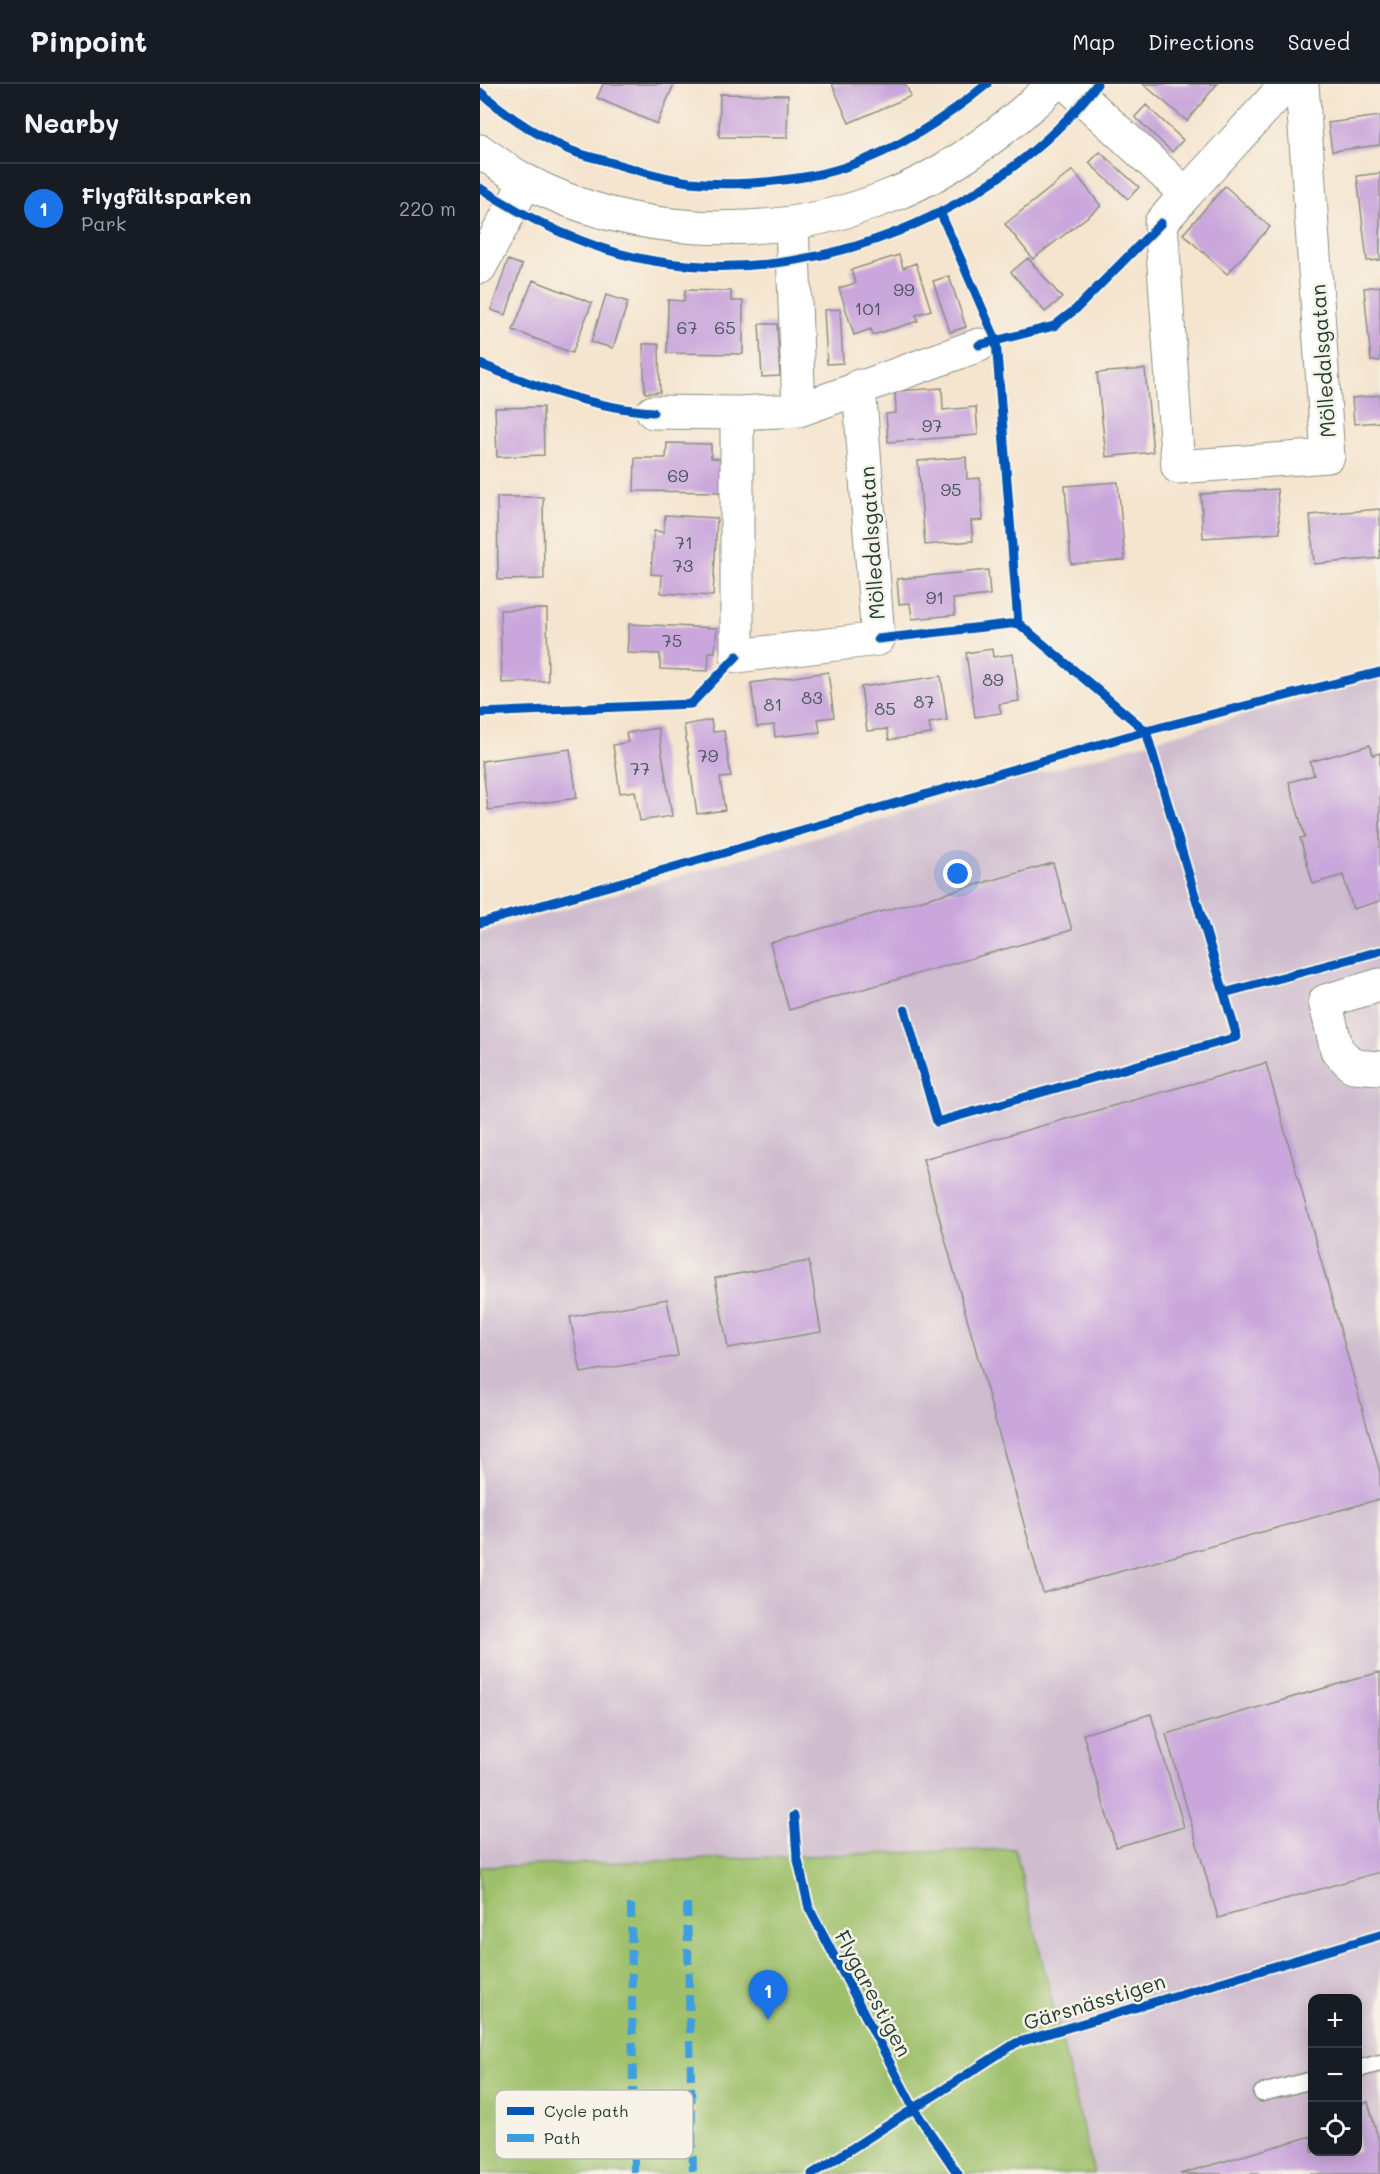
<!DOCTYPE html>
<meta charset="utf-8">
<style>
:root{--surface:#171b24;--page:#242831;--text:#f1f3f6;--muted:#9ea1a6;--line:#363941;--accent:#1a73e8}
body{margin:0;font-family:Mali,sans-serif;background:var(--page);color:var(--text)}
.controls{position:absolute;right:18px;bottom:18px;display:grid;overflow:hidden;border-radius:12px;box-shadow:0 3px 15px #0003}
.controls button{width:54px;height:54px;display:grid;place-items:center;padding:0;border:0;border-bottom:2px solid var(--line);background:var(--surface);color:var(--text);font:30px sans-serif}
.you{position:absolute;left:478px;top:790px;width:21px;height:21px;margin:-15px;border:4px solid #fff;border-radius:50%;background:#1a73e8;box-shadow:0 0 0 9px #1a73e833}
.badge{display:grid;place-items:center;width:39px;height:39px;border-radius:50%;background:var(--accent);color:#fff;font-size:20px;font-weight:700}
.pin{position:absolute;translate:-50% -50px;filter:drop-shadow(0 2px 3px #0008)}
.pin::after{content:'';position:absolute;top:32px;width:21px;height:18px;background:inherit;clip-path:polygon(0 0,100% 0,50% 100%)}
.list{margin:0;padding:0;list-style:none}
h2{display:flex;justify-content:space-between;align-items:center;height:78px;margin:0;padding:0 24px;font-size:26px}
h2 small{font-size:20px;font-weight:400;color:var(--muted)}
.list li{display:grid;grid-template-columns:39px 1fr auto;gap:18px;align-items:center;box-sizing:border-box;height:90px;padding:0 24px;border-top:2px solid var(--line)}
.list b{display:block;font-size:22px;white-space:nowrap}
.list p{margin:0;font-size:20px;white-space:nowrap;color:var(--muted)}
.list em{font-size:20px;font-style:normal;color:var(--muted)}
.icon{flex:none;width:33px;height:33px;fill:none;stroke:currentColor;stroke-width:2;stroke-linecap:round;stroke-linejoin:round}
.map{position:relative;flex:none;width:900px;height:2090px;overflow:hidden}
header{display:flex;align-items:center;gap:36px;box-sizing:border-box;height:84px;padding:0 30px;background:var(--surface);border-bottom:2px solid var(--line)}
header strong{font-size:28px}
nav{display:flex;gap:33px;margin-inline-start:auto;font-size:21px}
main{display:flex}
aside{flex:1;background:var(--surface)}
.map>svg:first-child{display:block}
</style>
<header>
<strong>Pinpoint</strong>
<nav><a>Map</a><a>Directions</a><a>Saved</a></nav>
</header>
<main>
<aside>
<h2>Nearby<small></small></h2>
<ul class="list">
<li><span class="badge">1</span><div><b>Flygfältsparken</b><p>Park</p></div><em>220 m</em></li>
</ul>
</aside>
<div class="map">
<svg width="900" height="2090" viewBox="0 0 900 2090">
<rect width="100%" height="100%" fill="#f7f3e8"/>
<filter id="ink" filterUnits="userSpaceOnUse"><feTurbulence type="fractalNoise" baseFrequency=".0167" numOctaves="2"/><feDisplacementMap in="SourceGraphic" scale="12" xChannelSelector="R" yChannelSelector="G"/><feConvolveMatrix kernelMatrix="1 2 1 2 8 2 1 2 1" color-interpolation-filters="sRGB"/></filter>
<filter id="wash" filterUnits="userSpaceOnUse"><feTurbulence type="fractalNoise" baseFrequency=".008" numOctaves="4" result="noise"/><feDisplacementMap in="SourceGraphic" scale="24" xChannelSelector="R" yChannelSelector="G"/><feGaussianBlur stdDeviation="1.35" result="paint"/><feColorMatrix in="noise" values="0 0 0 0 0 0 0 0 0 0 0 0 0 0 0 0 0 1.4 0 .05"/><feComposite in="paint" operator="in"/></filter>
<g filter="url(#wash)">
<rect width="100%" height="100%" fill="#f5e4ce"/>
<path fill="#cfbdcf" fill-rule="evenodd" d="M 900,592 L 900,2090 L 614,2090 L 535,1765 L 0,1783 L 0,849 ZM 832,1914 L 878,1914 L 878,2068 L 832,2068 Z"/>
<path fill="#9ec06a" stroke="#5e7e4f" stroke-width="1.5" d="M 535,1765 L 614,2090 L 0,2090 L 0,1783 Z"/>
<g id="blocks">
<path fill="#c9a6db" d="M 123,0 L 194,0 L 177,40 L 117,14 Z
M 352,0 L 425,0 L 431,12 L 369,39 Z
M 663,0 L 737,0 L 707,37 Z
M 240,10 L 308,11 L 307,54 L 239,53 Z
M 666,21 L 703,56 L 692,68 L 655,33 Z
M 900,32 L 900,61 L 852,67 L 848,39 Z
M 620,68 L 659,103 L 648,115 L 609,79 Z
M 593,86 L 621,122 L 553,175 L 525,140 Z
M 900,89 L 900,176 L 887,177 L 877,92 Z
M 745,102 L 790,143 L 747,190 L 703,150 Z
M 419,171 L 423,184 L 436,179 L 451,226 L 436,231 L 438,237 L 393,251 L 391,245 L 374,251 L 359,204 L 376,199 L 371,186 Z
M 548,174 L 582,214 L 565,228 L 531,188 Z
M 28,176 L 42,181 L 26,231 L 11,226 Z
M 469,192 L 486,243 L 470,248 L 453,197 Z
M 53,196 L 112,219 L 92,269 L 33,246 Z
M 900,202 L 900,277 L 891,277 L 884,204 Z
M 205,206 L 251,207 L 251,217 L 263,217 L 263,270 L 187,269 L 188,216 L 204,217 Z
M 126,211 L 148,218 L 133,264 L 111,258 Z
M 360,225 L 363,279 L 347,280 L 344,226 Z
M 279,240 L 297,240 L 300,292 L 282,293 Z
M 163,260 L 179,260 L 180,308 L 165,309 Z
M 665,285 L 673,368 L 626,373 L 617,289 Z
M 462,304 L 463,326 L 496,323 L 498,351 L 408,358 L 406,330 L 416,329 L 415,307 Z
M 900,311 L 900,338 L 874,340 L 872,314 Z
M 63,323 L 64,371 L 17,373 L 15,324 Z
M 187,359 L 231,360 L 231,374 L 242,375 L 241,408 L 154,407 L 155,374 L 186,374 Z
M 486,373 L 487,395 L 500,394 L 503,436 L 491,437 L 493,457 L 445,461 L 438,377 Z
M 638,398 L 645,476 L 591,480 L 585,402 Z
M 797,405 L 800,449 L 723,454 L 721,410 Z
M 17,413 L 63,413 L 64,495 L 18,496 Z
M 900,425 L 900,474 L 834,480 L 830,431 Z
M 185,431 L 237,434 L 233,512 L 181,509 L 182,491 L 171,490 L 174,447 L 184,448 Z
M 508,486 L 510,511 L 473,515 L 475,531 L 432,535 L 430,519 L 419,520 L 417,495 Z
M 67,525 L 68,597 L 22,599 L 20,526 Z
M 149,540 L 237,544 L 235,568 L 229,568 L 228,587 L 180,585 L 180,570 L 147,569 Z
M 512,565 L 513,573 L 533,570 L 539,617 L 519,620 L 521,629 L 495,633 L 486,569 Z
M 348,588 L 354,633 L 338,635 L 340,648 L 295,653 L 294,641 L 277,643 L 271,599 Z
M 461,592 L 467,636 L 449,639 L 451,650 L 409,656 L 407,645 L 387,647 L 381,603 Z
M 231,636 L 233,648 L 244,647 L 251,693 L 240,694 L 245,726 L 217,730 L 204,641 Z
M 178,644 L 192,732 L 160,737 L 155,707 L 140,709 L 133,661 L 148,658 L 146,649 Z
M 890,661 L 893,671 L 900,669 L 900,817 L 873,825 L 863,791 L 833,800 L 820,754 L 825,753 L 809,698 L 834,691 L 830,678 Z
M 90,665 L 97,714 L 8,726 L 2,677 Z
M 573,779 L 592,846 L 309,926 L 290,859 Z
M 786,979 L 900,1388 L 900,1415 L 563,1509 L 443,1075 Z
M 329,1177 L 341,1248 L 248,1264 L 235,1194 Z
M 187,1215 L 198,1272 L 101,1289 L 90,1233 Z
M 900,1588 L 900,1788 L 738,1834 L 686,1650 Z
M 671,1630 L 704,1743 L 636,1763 L 603,1650 Z
M 888,2018 L 900,2061 L 900,2090 L 700,2090 L 832,2052 L 832,2068 L 878,2068 L 878,2021 Z"/>
</g>
</g>
<g filter="url(#ink)">
<use href="#blocks" fill-opacity="0" stroke="#8a9081" stroke-width="1.5"/>
<g fill="none" stroke-linecap="round" stroke-linejoin="round">
<g stroke="#8a9081" stroke-width="19">
<path id="service" d="M 878,1985 L 900,1979
M 782,2009 L 832,1996"/>
</g>
<g stroke="#8a9081" stroke-width="35">
<path id="minor" d="M 587,0 L 706,110 L 807,0
M 0,67 C 15,77 30,89 46,97 C 153,154 292,158 405,114 C 469,90 525,47 574,0
M 706,110 L 681,139 L 698,383 L 848,372 L 822,0
M 312,139 L 319,326
M 0,183 L 46,97
M 173,328 L 257,329 L 319,326 L 499,261
M 257,329 L 257,572 L 398,555 L 379,302
M 900,901 L 845,917 L 857,966 L 873,982 L 900,984"/>
</g>
<use href="#service" stroke="#fff" stroke-width="16"/>
<use href="#minor" stroke="#fff" stroke-width="33"/>
<path stroke="#3c9ee2" stroke-width="8" stroke-dasharray="15 8" stroke-linecap="butt" d="M 207,1819 L 213,2090
M 151,1820 L 154,2090"/>
<g stroke="#f7f3e8" stroke-width="13">
<path id="cycleway" d="M 0,8 C 24,29 53,49 83,63 C 96,70 112,73 126,77 C 153,85 181,94 210,98 C 256,103 327,97 371,81 C 420,64 467,33 507,0
M 0,104 C 53,138 111,167 174,177 C 334,204 519,129 617,0
M 461,130 L 516,256 L 538,539
M 499,261 L 574,242 L 596,225 L 681,139
M 0,280 C 55,302 114,324 173,328
M 398,555 L 538,539 L 666,647 L 900,588
M 0,629 L 211,620 L 257,572
M 0,839 L 666,647 L 744,909
M 425,926 L 457,1038 L 757,953 L 744,909 L 900,867
M 314,1732 L 317,1772 L 329,1824 L 434,2025 L 478,2090
M 332,2090 L 536,1959 L 900,1851"/>
</g>
<use href="#cycleway" stroke="#0057b8" stroke-width="9"/>
</g>
</g>
<g text-anchor="middle" dominant-baseline="central" stroke-width="5" stroke-linejoin="round" paint-order="stroke">
<g font-size="18" fill="#4a575e">
<text x="424" y="205">99</text>
<text x="388" y="224">101</text>
<text x="207" y="243">67</text>
<text x="245" y="243">65</text>
<text x="452" y="341">97</text>
<text x="198" y="391">69</text>
<text x="471" y="405">95</text>
<text x="204" y="458">71</text>
<text x="203" y="481">73</text>
<text x="455" y="513">91</text>
<text x="192" y="556">75</text>
<text x="513" y="595">89</text>
<text x="332" y="613">83</text>
<text x="444" y="617">87</text>
<text x="293" y="620">81</text>
<text x="405" y="624">85</text>
<text x="228" y="671">79</text>
<text x="160" y="684">77</text>
</g>
<g font-size="21" fill="#1f3d34" stroke="#f7f3e8">
<text transform="translate(842 277) rotate(-94)">Mölledalsgatan</text>
<text transform="translate(391 459) rotate(-94)">Mölledalsgatan</text>
<text transform="translate(394 1909) rotate(62)">Flygarestigen</text>
<text transform="translate(614 1917) rotate(-17)">Gärsnässtigen</text>
</g>
</g>
<rect x="15" y="2006" width="198" height="69" rx="9" fill="#f7f3e8" stroke="#b6bcb2" stroke-width="1.5"/>
<rect x="27" y="2023" width="27" height="8" fill="#0057b8"/>
<rect x="27" y="2050" width="27" height="8" fill="#3c9ee2"/>
<g font-size="16" fill="#1f3d34">
<text x="64" y="2033">Cycle path</text>
<text x="64" y="2060">Path</text>
</g>
</svg>
<div class="controls">
<button>+</button>
<button>−</button>
<button><svg class="icon" aria-label="locate" viewBox="0 0 24 24"><circle cx="12" cy="12" r="6"/><path d="M12 2v4M12 18v4M2 12h4M18 12h4"/></svg></button>
</div>
<div class="you"></div>
<div class="pin badge" style="left:288px;top:1936px">1</div>
</div>
</main>
